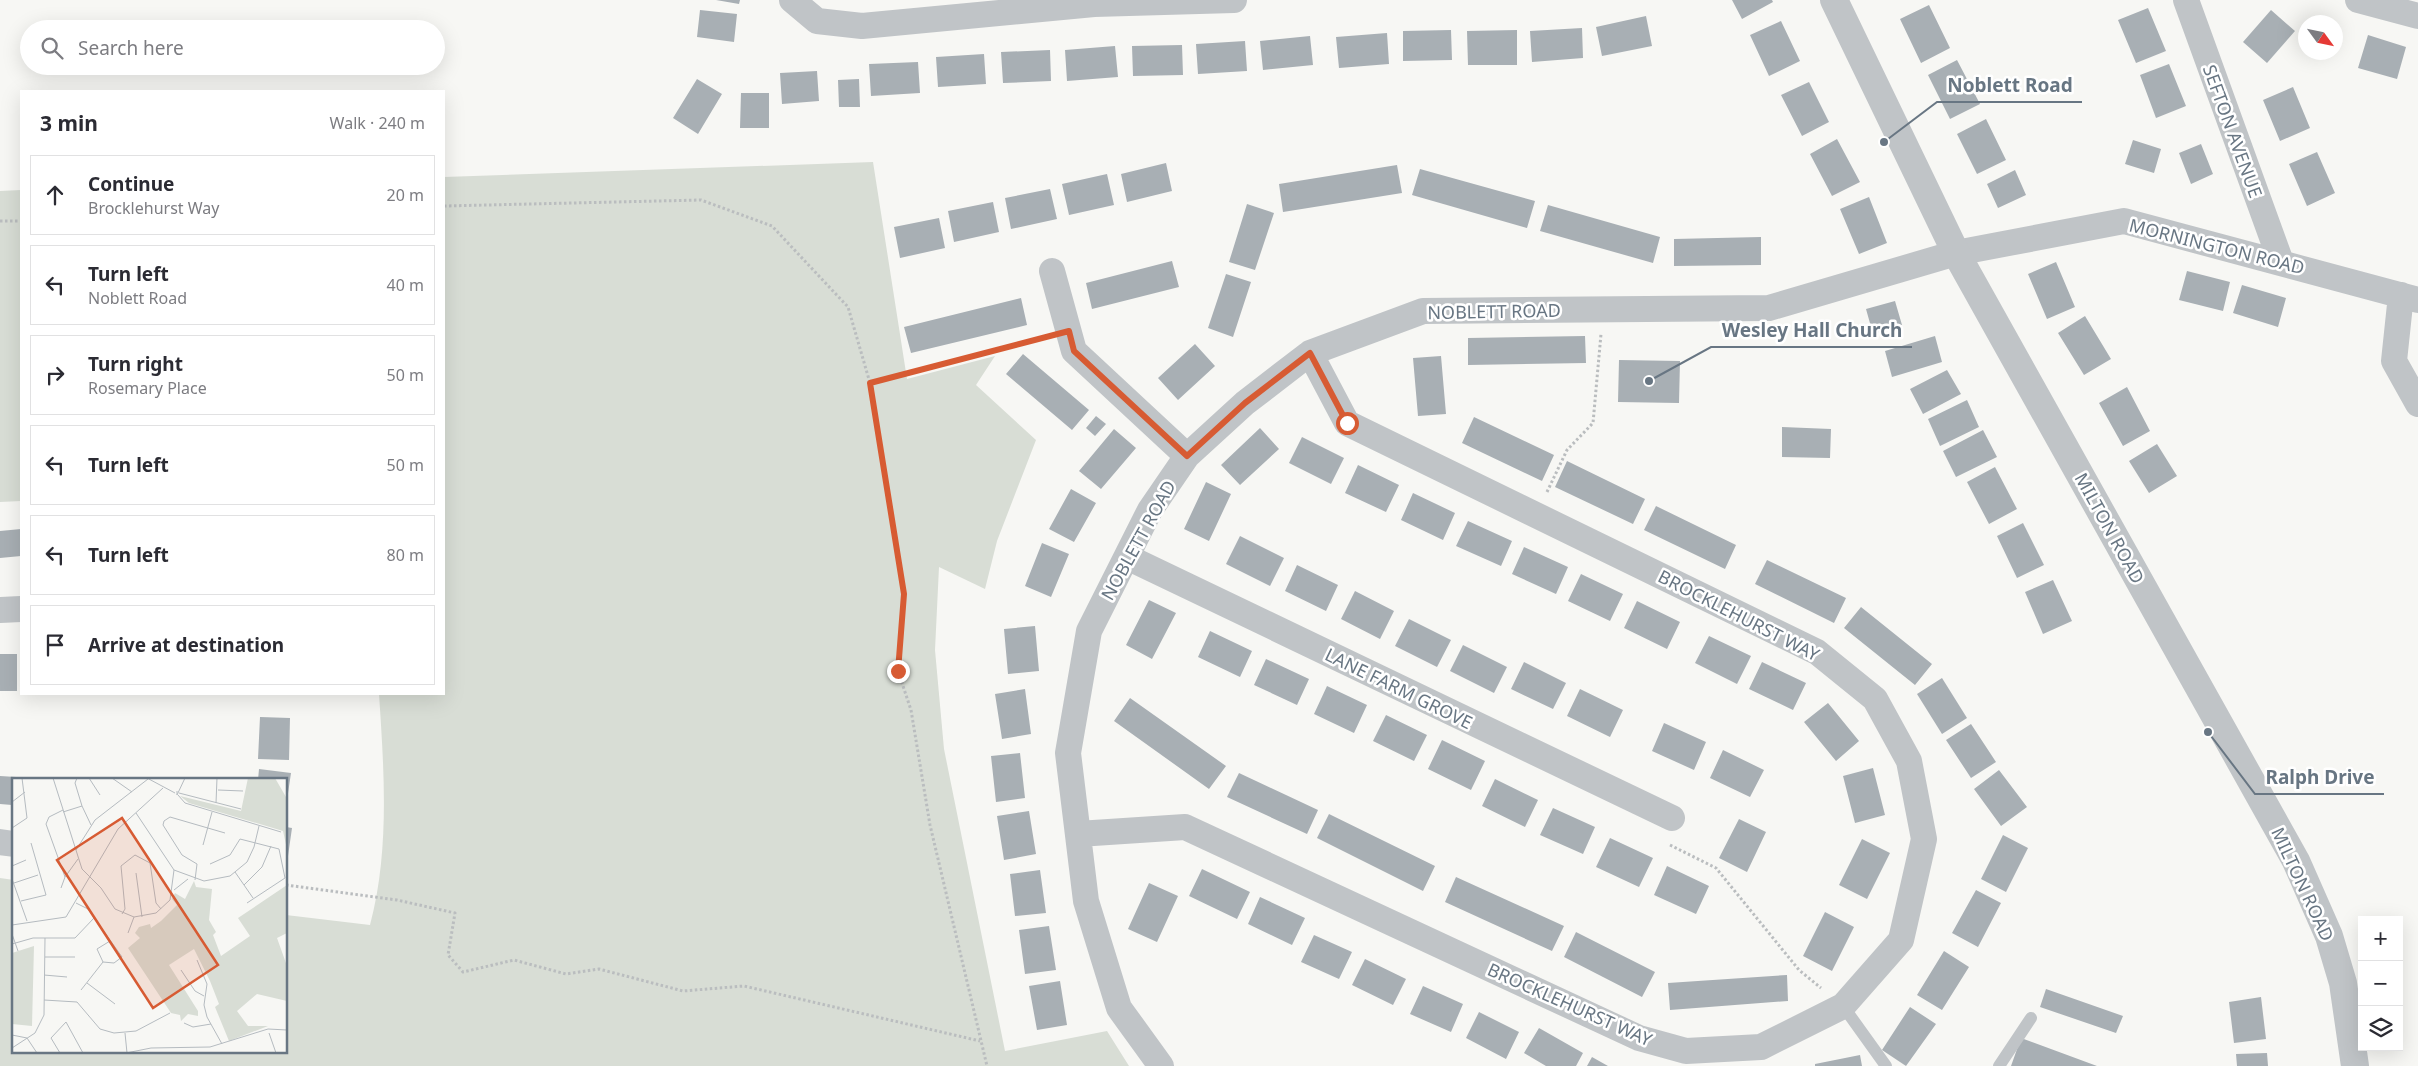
<!DOCTYPE html>
<meta charset="utf-8">
<style>
:root{--surface:#fff;--page:#f2f2f3;--text:#2b2b33;--muted:#7c7c81;--line:#e1e1e2}
body{margin:0;font-family:"Noto Sans",sans-serif;background:var(--page);color:var(--text)}
.controls{position:absolute;right:15px;bottom:15px;display:grid;overflow:hidden;border-radius:0px;box-shadow:0 5px 20px #0002}
.controls button{width:45px;height:45px;display:grid;place-items:center;padding:0;border:0;border-bottom:1px solid var(--line);background:var(--surface);color:var(--text);font:25px sans-serif}
.compass{position:absolute;left:2298px;top:15px;width:45px;height:45px;border-radius:50%;background:var(--surface);box-shadow:0 5px 20px #0002;rotate:123deg}
.stop{position:absolute;width:15px;height:15px;margin:-11px;border:4px solid #d75b33;border-radius:50%;background:#fff}
.stop.end{background:#d75b33;border-color:#fff;box-shadow:0 1px 5px #0008}
.list{margin:0;padding:0;list-style:none}
h2{display:flex;justify-content:space-between;align-items:center;height:65px;margin:0;padding:0 20px;font-size:21px}
h2 small{font-size:16px;font-weight:400;color:var(--muted)}
.list li{display:grid;grid-template-columns:32px 1fr auto;gap:15px;align-items:center;box-sizing:border-box;height:80px;margin:0 10px 10px;padding:0 10px;border:1px solid var(--line);border-radius:0px}
.list b{display:block;font-size:19px;white-space:nowrap}
.list p{margin:0;font-size:16px;white-space:nowrap;color:var(--muted)}
.list em{font-size:16px;font-style:normal;color:var(--muted)}
.icon{flex:none;width:28px;height:28px;fill:none;stroke:currentColor;stroke-width:2;stroke-linecap:round;stroke-linejoin:round}
.map{position:relative;flex:none;width:2418px;height:1066px;overflow:hidden}
.search{position:absolute;background:var(--surface);box-shadow:0 5px 20px #0002;left:20px;top:20px;width:425px;height:55px;display:flex;align-items:center;gap:12px;box-sizing:border-box;padding:0 18px;border-radius:28px;color:var(--muted);font-size:19px}
.panel{position:absolute;background:var(--surface);box-shadow:0 5px 20px #0002;left:20px;top:90px;width:425px;height:605px;border-radius:0px}
.map>svg:first-child{display:block}
</style>
<div class="map">
<svg width="2418" height="1066" viewBox="0 0 2418 1066">
<rect width="100%" height="100%" fill="#f7f7f4"/>
<path fill="#d8ddd5" d="M 873,162 L 907,379 L 995,356 L 976,385 L 1036,440 L 997,541 L 985,589 L 939,567 L 935,650 L 944,749 L 1005,1051 L 1107,1031 L 1129,1066 L 0,1066 L 0,878 L 14,880 L 14,1052 L 286,1052 L 286,915 L 370,925 C 390,850 384,770 379,694 L 444,694 L 444,177 Z
M 21,190 L 21,501 L 0,502 L 0,191 Z"/>
<path fill="#a8afb4" d="M 716,0 L 740,0 L 739,4 Z
M 1732,0 L 1772,0 L 1773,2 L 1742,19 Z
M 1929,5 L 1950,48 L 1921,63 L 1900,19 Z
M 2148,8 L 2166,51 L 2136,63 L 2118,20 Z
M 700,10 L 737,14 L 734,42 L 697,37 Z
M 2271,10 L 2295,31 L 2267,63 L 2243,42 Z
M 1646,16 L 1652,46 L 1602,56 L 1596,27 Z
M 1781,21 L 1800,61 L 1769,76 L 1750,35 Z
M 1582,28 L 1583,58 L 1532,62 L 1530,31 Z
M 1451,30 L 1452,60 L 1403,61 L 1403,31 Z
M 1517,30 L 1517,65 L 1468,65 L 1467,31 Z
M 1387,33 L 1389,64 L 1339,68 L 1336,37 Z
M 2368,35 L 2406,47 L 2397,79 L 2358,68 Z
M 1310,36 L 1313,65 L 1263,70 L 1260,41 Z
M 1245,41 L 1247,71 L 1198,74 L 1196,44 Z
M 1182,45 L 1183,75 L 1133,76 L 1132,46 Z
M 1115,46 L 1118,77 L 1067,81 L 1065,50 Z
M 1050,50 L 1051,81 L 1003,83 L 1001,52 Z
M 984,54 L 986,84 L 938,87 L 936,57 Z
M 1957,60 L 1980,104 L 1950,119 L 1928,75 Z
M 918,62 L 920,93 L 871,96 L 869,64 Z
M 2169,64 L 2186,106 L 2156,118 L 2140,75 Z
M 817,71 L 819,101 L 782,104 L 780,73 Z
M 697,79 L 722,94 L 698,134 L 673,118 Z
M 859,79 L 860,107 L 839,107 L 838,80 Z
M 1809,82 L 1829,122 L 1802,136 L 1781,95 Z
M 2293,87 L 2310,128 L 2280,141 L 2263,100 Z
M 741,93 L 769,93 L 769,128 L 740,128 Z
M 1986,119 L 2006,160 L 1977,174 L 1957,134 Z
M 1837,139 L 1860,182 L 1832,196 L 1810,154 Z
M 2133,140 L 2161,149 L 2154,173 L 2125,164 Z
M 2201,144 L 2213,174 L 2191,184 L 2179,153 Z
M 2317,152 L 2335,193 L 2307,206 L 2289,164 Z
M 1166,163 L 1172,191 L 1127,202 L 1121,174 Z
M 1397,165 L 1402,193 L 1283,212 L 1279,184 Z
M 1420,169 L 1535,201 L 1527,228 L 1412,195 Z
M 2015,170 L 2026,195 L 1998,208 L 1987,184 Z
M 1107,174 L 1114,205 L 1069,215 L 1062,184 Z
M 1050,189 L 1057,219 L 1011,229 L 1005,198 Z
M 1869,197 L 1887,243 L 1859,254 L 1840,209 Z
M 993,202 L 999,232 L 954,242 L 948,211 Z
M 1247,204 L 1274,213 L 1255,270 L 1229,262 Z
M 1548,205 L 1660,237 L 1653,263 L 1540,231 Z
M 939,218 L 945,248 L 900,258 L 894,227 Z
M 1761,237 L 1761,265 L 1674,266 L 1674,239 Z
M 1172,261 L 1179,287 L 1092,309 L 1086,283 Z
M 2056,262 L 2075,307 L 2047,319 L 2028,274 Z
M 2187,271 L 2230,282 L 2223,311 L 2179,300 Z
M 1226,274 L 1251,282 L 1233,337 L 1208,328 Z
M 2242,285 L 2286,298 L 2278,327 L 2233,313 Z
M 1021,298 L 1027,325 L 911,353 L 904,327 Z
M 1895,301 L 1902,325 L 1873,334 L 1866,309 Z
M 2085,316 L 2111,359 L 2084,375 L 2058,333 Z
M 1585,336 L 1586,363 L 1468,365 L 1468,338 Z
M 1935,336 L 1942,362 L 1892,377 L 1885,351 Z
M 1195,344 L 1215,366 L 1178,400 L 1158,378 Z
M 1023,354 L 1089,410 L 1072,430 L 1006,374 Z
M 1441,356 L 1446,414 L 1418,416 L 1413,358 Z
M 1619,360 L 1680,361 L 1679,403 L 1618,402 Z
M 1947,370 L 1961,394 L 1923,414 L 1910,389 Z
M 2127,387 L 2150,431 L 2123,446 L 2099,403 Z
M 1967,400 L 1979,427 L 1940,446 L 1928,419 Z
M 1096,416 L 1106,424 L 1095,436 L 1086,428 Z
M 1474,417 L 1554,455 L 1542,481 L 1462,443 Z
M 1782,427 L 1831,429 L 1830,458 L 1782,457 Z
M 1260,428 L 1279,449 L 1240,485 L 1221,465 Z
M 1114,429 L 1136,448 L 1101,489 L 1079,471 Z
M 1983,430 L 1997,457 L 1956,477 L 1943,451 Z
M 1302,437 L 1344,458 L 1331,484 L 1289,463 Z
M 2157,444 L 2177,476 L 2149,493 L 2129,461 Z
M 1567,461 L 1645,499 L 1633,524 L 1555,487 Z
M 1358,465 L 1399,485 L 1386,512 L 1345,493 Z
M 1995,467 L 2017,509 L 1989,524 L 1967,482 Z
M 1206,482 L 1231,494 L 1209,541 L 1184,529 Z
M 1071,489 L 1096,503 L 1074,542 L 1049,529 Z
M 1413,493 L 1455,513 L 1443,540 L 1401,520 Z
M 1656,506 L 1736,545 L 1725,569 L 1644,530 Z
M 1468,521 L 1512,541 L 1501,566 L 1456,546 Z
M 2023,523 L 2044,565 L 2017,578 L 1997,536 Z
M 21,529 L 21,556 L 0,558 L 0,531 Z
M 1240,536 L 1284,558 L 1270,586 L 1226,564 Z
M 1042,543 L 1069,554 L 1051,597 L 1025,586 Z
M 1524,547 L 1568,567 L 1556,594 L 1512,574 Z
M 1767,560 L 1846,598 L 1834,623 L 1755,584 Z
M 1297,565 L 1338,585 L 1326,611 L 1285,591 Z
M 1581,574 L 1623,594 L 1610,621 L 1568,601 Z
M 2053,580 L 2072,621 L 2043,634 L 2025,592 Z
M 1355,591 L 1394,611 L 1380,639 L 1341,619 Z
M 1149,600 L 1176,613 L 1152,659 L 1126,645 Z
M 1637,601 L 1680,622 L 1667,649 L 1624,628 Z
M 1861,607 L 1932,664 L 1915,685 L 1844,628 Z
M 1409,619 L 1451,640 L 1437,667 L 1395,646 Z
M 1035,626 L 1039,671 L 1008,674 L 1004,629 Z
M 1210,631 L 1252,651 L 1240,677 L 1198,657 Z
M 1709,636 L 1751,656 L 1737,684 L 1695,663 Z
M 1463,645 L 1507,667 L 1494,693 L 1450,671 Z
M 0,654 L 17,654 L 17,691 L 0,691 Z
M 1266,659 L 1309,679 L 1297,705 L 1254,685 Z
M 1524,662 L 1566,683 L 1553,709 L 1511,689 Z
M 1762,662 L 1806,683 L 1793,710 L 1749,689 Z
M 1942,678 L 1967,718 L 1942,734 L 1917,694 Z
M 1327,686 L 1367,705 L 1354,733 L 1314,714 Z
M 1025,689 L 1031,734 L 1002,739 L 995,694 Z
M 1580,689 L 1623,710 L 1610,737 L 1567,716 Z
M 1130,698 L 1226,766 L 1209,789 L 1114,721 Z
M 1828,703 L 1859,741 L 1836,761 L 1804,722 Z
M 1386,715 L 1427,735 L 1414,761 L 1373,741 Z
M 260,717 L 290,718 L 289,760 L 258,759 Z
M 1664,723 L 1706,742 L 1694,770 L 1652,751 Z
M 1971,724 L 1996,762 L 1971,778 L 1946,740 Z
M 1442,740 L 1485,761 L 1471,790 L 1428,769 Z
M 1723,750 L 1764,770 L 1750,797 L 1710,778 Z
M 1020,753 L 1025,798 L 996,802 L 991,756 Z
M 1873,768 L 1885,815 L 1855,823 L 1843,776 Z
M 259,769 L 291,773 L 287,800 L 286,780 L 258,780 Z
M 1999,770 L 2027,807 L 2001,826 L 1974,789 Z
M 1239,773 L 1318,810 L 1307,834 L 1227,797 Z
M 0,776 L 16,777 L 12,805 L 0,804 Z
M 1495,779 L 1538,800 L 1525,827 L 1482,806 Z
M 1553,808 L 1595,827 L 1583,854 L 1540,835 Z
M 1029,811 L 1036,854 L 1004,860 L 997,816 Z
M 1329,814 L 1435,866 L 1423,891 L 1317,838 Z
M 1739,819 L 1766,832 L 1747,872 L 1719,858 Z
M 286,827 L 292,828 L 287,863 L 286,863 Z
M 2003,835 L 2028,848 L 2006,892 L 1981,879 Z
M 1610,838 L 1653,858 L 1639,887 L 1596,867 Z
M 1862,839 L 1890,853 L 1867,899 L 1839,885 Z
M 1667,866 L 1709,886 L 1696,914 L 1654,895 Z
M 1202,869 L 1250,892 L 1237,919 L 1189,896 Z
M 1040,870 L 1046,913 L 1015,916 L 1010,874 Z
M 1456,877 L 1564,926 L 1552,951 L 1445,902 Z
M 1149,883 L 1178,896 L 1157,942 L 1128,929 Z
M 1976,890 L 2001,903 L 1978,947 L 1952,933 Z
M 1260,897 L 1305,918 L 1292,945 L 1248,924 Z
M 1825,912 L 1854,927 L 1832,971 L 1803,956 Z
M 1049,926 L 1056,970 L 1025,974 L 1019,930 Z
M 1576,932 L 1655,972 L 1642,997 L 1564,957 Z
M 1314,935 L 1352,952 L 1339,979 L 1301,962 Z
M 1944,951 L 1969,967 L 1942,1010 L 1917,995 Z
M 1365,959 L 1406,979 L 1393,1005 L 1352,985 Z
M 1787,975 L 1788,1001 L 1670,1010 L 1668,983 Z
M 1060,981 L 1067,1025 L 1037,1030 L 1029,986 Z
M 1423,986 L 1463,1004 L 1451,1032 L 1410,1014 Z
M 2046,989 L 2123,1016 L 2116,1033 L 2040,1007 Z
M 2261,997 L 2266,1039 L 2234,1043 L 2229,1002 Z
M 1910,1007 L 1936,1024 L 1906,1066 L 1882,1050 Z
M 1479,1012 L 1519,1032 L 1506,1059 L 1466,1038 Z
M 1539,1028 L 1583,1053 L 1576,1066 L 1546,1066 L 1524,1053 Z
M 2021,1038 L 2097,1066 L 2011,1066 Z
M 2267,1053 L 2268,1066 L 2237,1066 L 2236,1054 Z
M 1860,1055 L 1862,1066 L 1815,1066 L 1815,1064 Z
M 1592,1057 L 1608,1066 L 1587,1066 Z"/>
<g fill="none" stroke-linecap="round" stroke-linejoin="round">
<path stroke="#babdbf" stroke-width="3" stroke-dasharray="2.5 2.5" stroke-linecap="butt" d="M 444,206 L 701,200 L 772,226 L 848,307 L 870,383 L 904,593 L 898,671 L 911,710 L 930,825 L 987,1066
M 0,221 L 21,221
M 870,383 L 1044,338
M 1547,492 L 1567,450 L 1593,423 L 1601,334
M 1670,845 L 1716,868 L 1799,970 L 1821,988
M 286,885 L 397,900 L 455,913 L 448,955 L 463,972 L 514,960 L 566,974 L 599,969 L 683,991 L 744,986 L 980,1041"/>
<path stroke="#c0c4c7" stroke-width="12" d="M 1843,1006 L 1886,1066
M 1999,1066 L 2031,1018"/>
<path stroke="#c0c4c7" stroke-width="26" d="M 792,0 L 817,21 L 862,26 L 1094,4 L 1234,0
M 2186,0 L 2281,262
M 2358,0 L 2418,16
M 1052,271 L 1074,351 L 1187,456
M 2401,295 L 2394,361 L 2418,404
M 1127,557 L 1672,818
M 0,610 L 21,609
M 1078,834 L 1185,827 L 1639,1038 L 1686,1051 L 1761,1047 L 1843,1006 L 1901,940 L 1924,839 L 1909,761 L 1875,699 L 1817,652 L 1347,423 L 1310,353
M 0,842 L 14,844
M 1161,1066 L 1119,1008 L 1086,901 L 1068,753 L 1089,631 L 1150,510 L 1187,456 L 1245,403 L 1310,353 L 1423,311 L 1769,308 L 1956,253 L 2124,221 L 2418,300"/>
<path stroke="#c0c4c7" stroke-width="28" d="M 1834,0 L 1956,253 L 2296,861 L 2329,936 L 2343,983 L 2355,1066"/>
</g>
<g fill="none" stroke-linecap="round" stroke-linejoin="round">
<path stroke="#d75b33" stroke-width="6" d="M 898,671 L 904,594 L 870,383 L 1069,331 L 1074,351 L 1187,456 L 1245,403 L 1310,353 L 1347,423"/>
</g>
<g text-anchor="middle" dominant-baseline="central" stroke-width="5" stroke-linejoin="round" paint-order="stroke">
<g font-size="18" fill="#687683" stroke="#fff">
<text transform="translate(2233 131) rotate(70)">SEFTON AVENUE</text>
<text transform="translate(2217 246) rotate(14)">MORNINGTON ROAD</text>
<text transform="translate(1494 311) rotate(-1)">NOBLETT ROAD</text>
<text transform="translate(2110 528) rotate(61)">MILTON ROAD</text>
<text transform="translate(1138 540) rotate(-61)">NOBLETT ROAD</text>
<text transform="translate(1739 615) rotate(27)">BROCKLEHURST WAY</text>
<text transform="translate(1399 688) rotate(26)">LANE FARM GROVE</text>
<text transform="translate(2303 884) rotate(65)">MILTON ROAD</text>
<text transform="translate(1570 1004) rotate(24)">BROCKLEHURST WAY</text>
</g>
</g>
<g transform="translate(12 778)">
<rect width="275" height="275" fill="#f7f7f4"/>
<path d="M 236,0 L 263,0 L 274,19 L 275,71 L 271,53 L 177,25 L 168,18 L 229,33 ZM 182,103 L 184,109 L 200,111 L 197,142 L 204,154 L 201,157 L 209,178 L 238,158 L 226,140 L 275,107 L 275,155 L 265,160 L 275,188 L 275,223 L 245,216 L 225,233 L 236,248 L 256,248 L 217,263 L 203,229 L 207,226 L 198,203 L 182,171 L 157,187 L 186,233 L 186,238 L 176,236 L 169,243 L 168,237 L 159,235 L 116,170 L 128,160 L 123,155 L 127,149 L 138,146 L 139,150 L 149,143 L 165,127 L 160,121 L 163,115 L 173,121 ZM 22,168 L 20,248 L 0,246 L 0,175 Z" fill="#d8ddd5"/>
<path fill="none" stroke="#b5bbc0" stroke-width="1" d="M 41,0 L 70,91 L 89,110 L 103,131 L 122,139 L 144,135 L 158,122 L 162,92M 65,0 L 63,5 L 70,28 L 79,47M 77,0 L 88,17M 100,0 L 120,14M 135,0 L 163,15M 206,12 L 231,13M 165,13 L 165,17 L 173,0M 167,15 L 229,31M 166,17 L 173,25 L 269,54M 0,24 L 13,14M 204,25 L 205,0M 51,32 L 37,39 L 34,46 L 53,99M 51,34 L 70,28M 124,35 L 162,92 L 192,103 L 218,98 L 235,84 L 242,69 L 247,48M 0,50 L 15,40 L 10,0M 191,67 L 200,34M 64,72 L 83,42 L 136,1M 198,86 L 218,77 L 228,61 L 267,71 L 273,100 L 235,125M 0,88 L 14,82M 223,94 L 241,120M 124,95 L 130,139M 0,101 L 15,143M 183,102 L 185,86 L 170,77 L 151,47 L 152,43 L 158,39 L 213,55M 2,105 L 26,97M 232,107 L 250,89 L 259,68M 49,110 L 53,99 L 66,81M 162,112 L 176,101M 9,123 L 34,117 L 19,65M 64,125 L 76,131 L 110,179 L 102,185 L 91,184M 110,136 L 113,131 L 109,88 L 123,77 L 138,85 L 144,125 L 149,131M 0,147 L 54,139 L 106,51 L 151,10M 116,155 L 122,139M 0,156 L 6,173M 0,166 L 21,160 L 63,160 L 82,140M 33,179 L 63,179M 185,182 L 195,206 L 192,227 L 195,239 L 210,266M 169,192 L 183,213 L 192,218M 32,197 L 55,199M 75,205 L 103,226M 69,212 L 91,184 L 85,171 L 98,163M 32,222 L 65,224 L 88,251 L 102,255 L 124,253 L 158,235M 172,245 L 181,249 L 199,246M 113,255 L 115,275M 257,255 L 264,275M 0,257 L 15,260M 15,260 L 25,275M 0,270 L 23,255 L 32,237 L 33,160M 48,275 L 39,260 L 54,244 L 71,275M 114,275 L 139,270 L 198,269 L 256,251 L 275,252"/>
<path fill="#d75b33" fill-opacity="0.15" stroke="#d75b33" stroke-width="2.5" d="M 110,40 L 206,187 L 141,230 L 45,82 Z"/>
<rect width="275" height="275" fill="none" stroke="#687683" stroke-width="2.5"/>
</g>
<path fill="none" stroke="#687683" stroke-width="2" d="M1884 142L1937 102H2082M1649 381L1711 347H1912M2208 732L2255 794H2384"/>
<g fill="#687683" stroke="#fff" stroke-width="2">
<circle cx="1884" cy="142" r="5"/>
<circle cx="1649" cy="381" r="5"/>
<circle cx="2208" cy="732" r="5"/>
</g>
<g font-size="19" text-anchor="middle" font-weight="bold" fill="#687683" stroke="#fff" stroke-width="5" stroke-linejoin="round" paint-order="stroke">
<text x="2010" y="92">Noblett Road</text>
<text x="1812" y="337">Wesley Hall Church</text>
<text x="2320" y="784">Ralph Drive</text>
</g>
</svg>
<div class="controls">
<button>+</button>
<button>−</button>
<button><svg class="icon" aria-label="layers" viewBox="0 0 24 24"><path d="M12 4l9 5-9 5-9-5zM3 14l9 5 9-5"/></svg></button>
</div>
<svg class="compass" viewBox="-18 -18 36 36"><path d="M0-13l5 13h-10z" fill="#e53935"/><path d="M0 13l5-13h-10z" fill="#7c7c81"/></svg>
<div class="stop" style="left:1347px;top:423px"></div>
<div class="stop end" style="left:898px;top:671px"></div>
<div class="search"><svg class="icon" aria-label="search" viewBox="0 0 24 24"><circle cx="10" cy="10" r="6"/><path d="M15 15l6 6"/></svg>Search here</div>
<section class="panel">
<h2>3 min<small>Walk · 240 m</small></h2>
<ul class="list">
<li><svg class="icon" aria-label="ahead" viewBox="0 0 24 24"><path d="M12 20V5M6 11l6-6 6 6"/></svg><div><b>Continue</b><p>Brocklehurst Way</p></div><em>20 m</em></li>
<li><svg class="icon" aria-label="left" viewBox="0 0 24 24"><path d="M17 20v-9H6M10 6l-5 5 5 5"/></svg><div><b>Turn left</b><p>Noblett Road</p></div><em>40 m</em></li>
<li><svg class="icon" aria-label="right" viewBox="0 0 24 24"><path d="M7 20v-9h11M14 6l5 5-5 5"/></svg><div><b>Turn right</b><p>Rosemary Place</p></div><em>50 m</em></li>
<li><svg class="icon" aria-label="left" viewBox="0 0 24 24"><path d="M17 20v-9H6M10 6l-5 5 5 5"/></svg><div><b>Turn left</b></div><em>50 m</em></li>
<li><svg class="icon" aria-label="left" viewBox="0 0 24 24"><path d="M17 20v-9H6M10 6l-5 5 5 5"/></svg><div><b>Turn left</b></div><em>80 m</em></li>
<li><svg class="icon" aria-label="arrive" viewBox="0 0 24 24"><path d="M6 21V4h12l-3 4 3 4H6"/></svg><div><b>Arrive at destination</b></div></li>
</ul>
</section>
</div>
